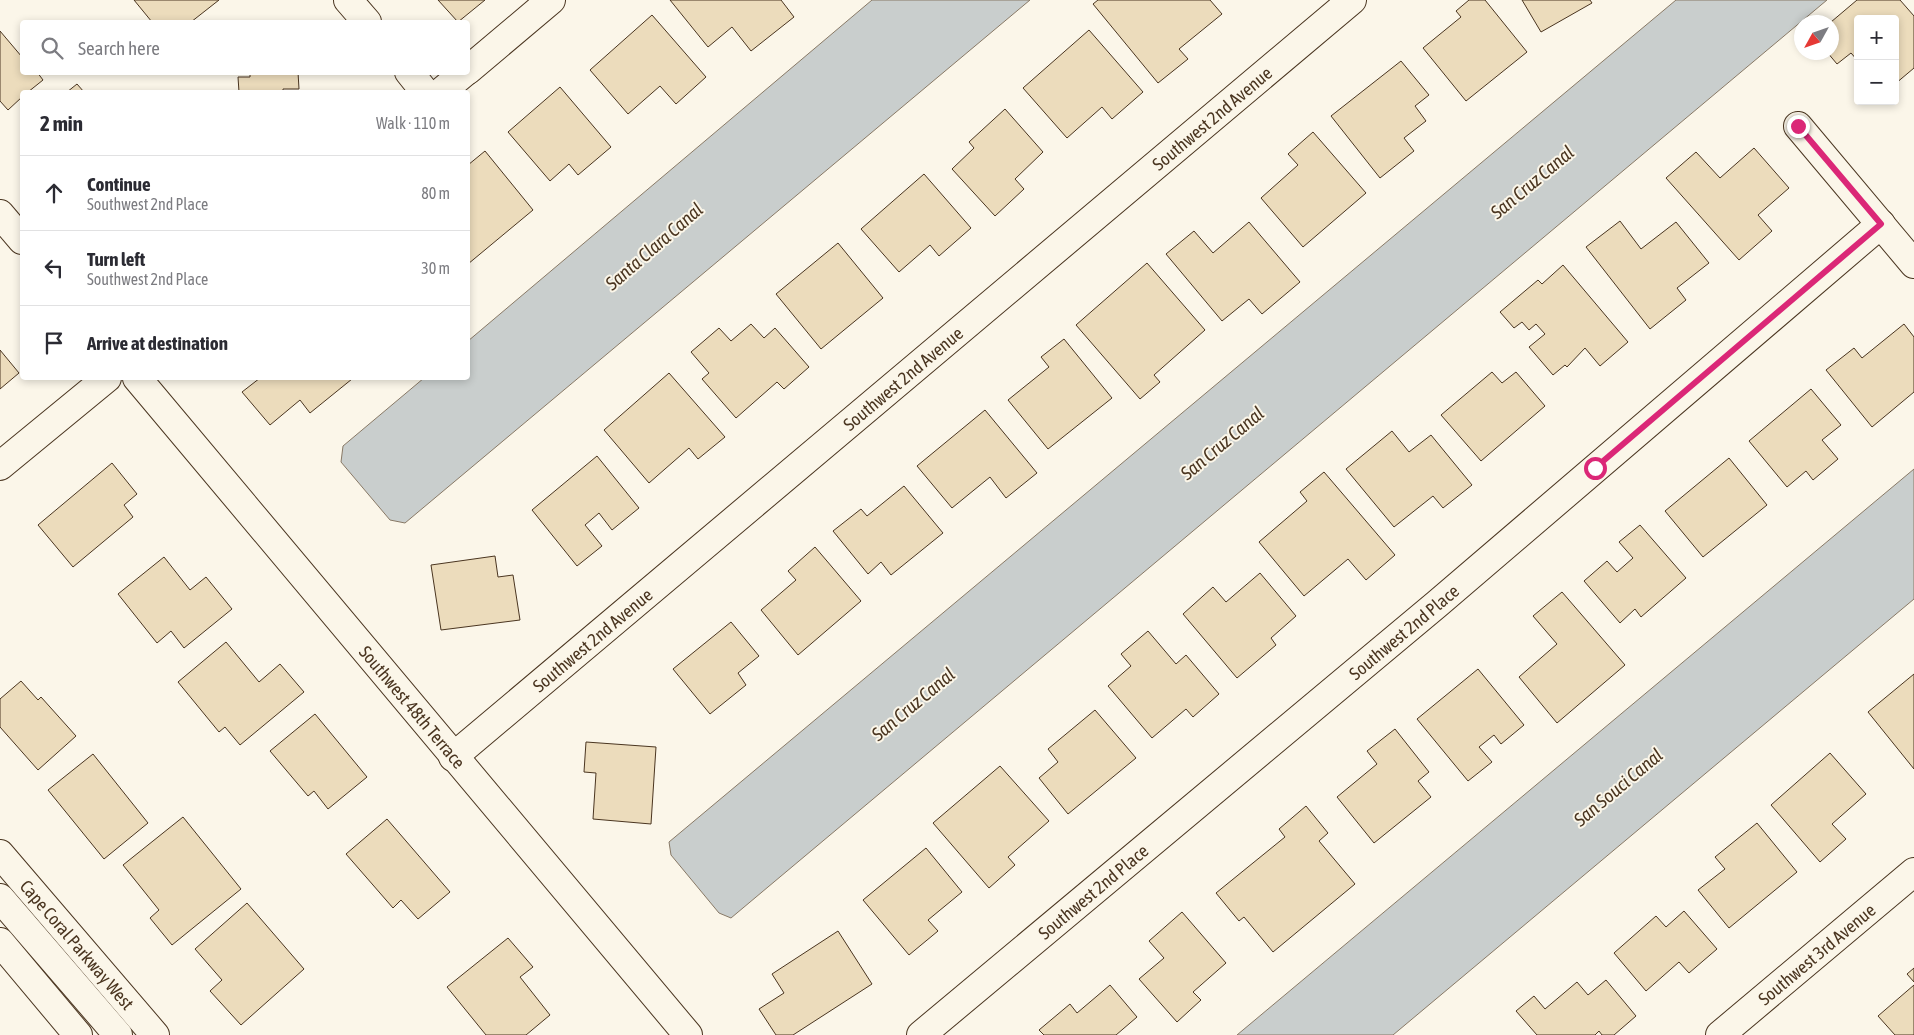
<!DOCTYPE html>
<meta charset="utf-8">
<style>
:root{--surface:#fff;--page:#f7f7f7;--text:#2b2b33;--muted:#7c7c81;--line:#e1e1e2}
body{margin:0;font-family:"Asap Condensed",sans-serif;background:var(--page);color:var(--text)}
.controls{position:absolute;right:15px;top:15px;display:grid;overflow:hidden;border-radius:5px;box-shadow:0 2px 8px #0003}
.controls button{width:45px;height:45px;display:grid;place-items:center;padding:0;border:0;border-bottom:1px solid var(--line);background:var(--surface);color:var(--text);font:25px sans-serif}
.compass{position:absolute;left:1794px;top:15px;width:45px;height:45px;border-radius:50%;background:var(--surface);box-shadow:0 2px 8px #0003;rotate:230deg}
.stop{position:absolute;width:15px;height:15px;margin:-11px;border:4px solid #db2777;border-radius:50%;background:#fff}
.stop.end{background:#db2777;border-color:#fff;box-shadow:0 1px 5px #0008}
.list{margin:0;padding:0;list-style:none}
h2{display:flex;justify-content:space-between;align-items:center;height:65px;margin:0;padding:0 20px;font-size:21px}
h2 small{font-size:16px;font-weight:400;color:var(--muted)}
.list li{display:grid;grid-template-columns:32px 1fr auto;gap:15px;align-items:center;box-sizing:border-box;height:75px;padding:0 20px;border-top:1px solid var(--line)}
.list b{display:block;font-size:19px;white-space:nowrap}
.list p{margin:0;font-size:16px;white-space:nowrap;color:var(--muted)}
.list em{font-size:16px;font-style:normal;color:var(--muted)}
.icon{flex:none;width:28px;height:28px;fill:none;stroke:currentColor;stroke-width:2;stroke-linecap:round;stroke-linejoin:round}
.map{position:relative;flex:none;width:1914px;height:1035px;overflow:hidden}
.search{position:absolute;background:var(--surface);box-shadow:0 2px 8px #0003;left:20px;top:20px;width:450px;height:55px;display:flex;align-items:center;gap:12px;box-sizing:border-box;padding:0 18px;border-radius:5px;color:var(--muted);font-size:19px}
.panel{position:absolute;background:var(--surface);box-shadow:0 2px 8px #0003;left:20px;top:90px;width:450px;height:290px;border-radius:5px}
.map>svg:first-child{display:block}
</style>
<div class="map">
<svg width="1914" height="1035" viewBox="0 0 1914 1035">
<rect width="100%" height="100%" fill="#fbf6e9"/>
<path fill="#c9cecd" stroke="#887966" d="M 872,0 L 1030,0 L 405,523 L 390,520 L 341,462 L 343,446 L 424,378 L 468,378 L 468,341 Z
M 1676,0 L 1827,0 L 731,918 L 719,913 L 671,855 L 669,842 Z
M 1914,469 L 1914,599 L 1393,1035 L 1237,1035 Z"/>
<path fill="#ecdcbc" stroke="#4a3520" d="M 134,0 L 219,0 L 191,22 L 152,22 Z
M 438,0 L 485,0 L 458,22 Z
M 670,0 L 781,0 L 794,17 L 751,51 L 732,27 L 708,47 Z
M 1098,0 L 1210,0 L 1222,14 L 1179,49 L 1188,59 L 1158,83 L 1093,4 Z
M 1469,0 L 1485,0 L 1527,52 L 1466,101 L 1423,48 L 1461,17 L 1456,11 Z
M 1522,0 L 1590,0 L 1592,3 L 1541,32 Z
M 1857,0 L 1900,0 L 1914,16 L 1914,68 L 1895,84 L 1895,19 L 1858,19 L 1858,61 L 1851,53 L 1837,64 L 1827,52 L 1832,52 L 1831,22 Z
M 652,15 L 706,77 L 676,104 L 660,86 L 628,114 L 590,70 Z
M 1089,30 L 1143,92 L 1112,119 L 1102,107 L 1067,138 L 1023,88 Z
M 0,31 L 22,57 L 22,72 L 37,72 L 43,80 L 28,92 L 22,92 L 22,97 L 8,110 L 0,101 Z
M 1401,61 L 1429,95 L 1415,106 L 1426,121 L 1404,138 L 1414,151 L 1380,178 L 1331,116 Z
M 250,72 L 298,72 L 299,89 L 283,89 L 283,92 L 239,92 L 238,77 L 250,77 Z
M 77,84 L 84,92 L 67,92 Z
M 560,87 L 611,147 L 578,175 L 569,164 L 550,181 L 508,132 Z
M 1005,109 L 1043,152 L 1015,179 L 1024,189 L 995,216 L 952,169 L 974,148 L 969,142 Z
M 1313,132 L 1366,193 L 1303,247 L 1261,198 L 1298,165 L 1288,154 Z
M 1754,148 L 1789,188 L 1758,215 L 1772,231 L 1739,260 L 1666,178 L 1696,152 L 1720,178 Z
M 485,151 L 533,210 L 468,264 L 468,165 Z
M 924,174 L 971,228 L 939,256 L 930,245 L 899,272 L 861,229 Z
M 1620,221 L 1641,249 L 1676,222 L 1709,263 L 1677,288 L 1686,300 L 1650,329 L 1586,247 Z
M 1249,222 L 1300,282 L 1262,314 L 1249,299 L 1222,321 L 1166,254 L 1194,231 L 1213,253 Z
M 838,243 L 883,298 L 821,349 L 776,294 Z
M 1147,263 L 1205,330 L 1154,375 L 1160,382 L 1140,399 L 1076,325 Z
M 1563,265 L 1628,342 L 1600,366 L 1585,348 L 1567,367 L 1565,365 L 1553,375 L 1529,347 L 1545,334 L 1536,324 L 1529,330 L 1522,322 L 1514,328 L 1500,312 L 1538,280 L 1542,284 Z
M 751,324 L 764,338 L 775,328 L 809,367 L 784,389 L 777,382 L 736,418 L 702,379 L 709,373 L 691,352 L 719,328 L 731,341 Z
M 1904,324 L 1914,337 L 1914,392 L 1872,427 L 1826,370 L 1854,348 L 1862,358 Z
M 1064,339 L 1112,398 L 1048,449 L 1008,400 L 1049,367 L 1041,357 Z
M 0,350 L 19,373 L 0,389 Z
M 1492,372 L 1502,383 L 1516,372 L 1545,406 L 1481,461 L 1441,415 Z
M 669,373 L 725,437 L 698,459 L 689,448 L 649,483 L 604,430 Z
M 260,378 L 351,378 L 352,379 L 310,413 L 300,400 L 270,425 L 242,392 Z
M 1811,389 L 1841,425 L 1822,440 L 1838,459 L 1813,480 L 1806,471 L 1787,487 L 1749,441 Z
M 985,410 L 1037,473 L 1006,498 L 990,477 L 952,508 L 917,466 Z
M 1392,431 L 1409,452 L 1431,435 L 1472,485 L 1443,508 L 1433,496 L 1394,527 L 1346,469 Z
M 597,456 L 639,508 L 612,530 L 599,513 L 585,525 L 602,546 L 577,566 L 532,510 Z
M 1729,458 L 1767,505 L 1703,557 L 1665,511 Z
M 112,463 L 137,494 L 124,505 L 133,517 L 73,567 L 38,525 Z
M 1324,472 L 1395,555 L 1366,580 L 1348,559 L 1304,596 L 1259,542 L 1307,501 L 1300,492 Z
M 904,486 L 943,533 L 891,575 L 881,562 L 868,574 L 833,531 L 861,509 L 867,516 Z
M 1640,525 L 1686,578 L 1641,617 L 1635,609 L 1620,623 L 1584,581 L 1607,561 L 1617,572 L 1633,558 L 1619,542 Z
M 815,547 L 861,601 L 798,655 L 761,610 L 796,580 L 788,571 Z
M 495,556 L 498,577 L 513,575 L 520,620 L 441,630 L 431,565 Z
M 164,557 L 190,590 L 206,577 L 232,609 L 184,648 L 171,631 L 157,643 L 118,594 Z
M 1260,573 L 1296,616 L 1271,638 L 1276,645 L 1237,678 L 1183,614 L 1213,587 L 1226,602 Z
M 1562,592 L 1625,665 L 1557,723 L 1519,677 L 1557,644 L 1533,616 Z
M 731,622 L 759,656 L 738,673 L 746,685 L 710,714 L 673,669 Z
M 1148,631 L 1176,664 L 1186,655 L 1219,694 L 1193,717 L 1186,709 L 1152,738 L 1108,686 L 1131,666 L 1121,654 Z
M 226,642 L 259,682 L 280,664 L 304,692 L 240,745 L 225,727 L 219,732 L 178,682 Z
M 1478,669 L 1524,725 L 1501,744 L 1494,735 L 1479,747 L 1492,762 L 1468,781 L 1417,719 Z
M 1914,674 L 1914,769 L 1868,712 Z
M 21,681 L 38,700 L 41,697 L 76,736 L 38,770 L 0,727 L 0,699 Z
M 1095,710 L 1136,758 L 1068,814 L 1039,778 L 1058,762 L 1048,749 Z
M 315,714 L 367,777 L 328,809 L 314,791 L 308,796 L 270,751 Z
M 1395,729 L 1429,772 L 1418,781 L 1431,797 L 1374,843 L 1337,797 L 1377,764 L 1367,751 Z
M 586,742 L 656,747 L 651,824 L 593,819 L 596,773 L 584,772 Z
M 1830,753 L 1866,794 L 1832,824 L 1846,839 L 1820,862 L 1771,805 Z
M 93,754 L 148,823 L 104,859 L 48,790 Z
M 1000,766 L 1049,821 L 1008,857 L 1015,865 L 989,888 L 933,823 Z
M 1306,806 L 1328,833 L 1319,841 L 1355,884 L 1273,952 L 1244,917 L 1239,921 L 1216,893 L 1285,837 L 1279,829 Z
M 183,817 L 241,889 L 172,945 L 150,918 L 159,910 L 123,865 Z
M 387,819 L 450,892 L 418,919 L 401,900 L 393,908 L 346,854 Z
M 1757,823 L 1797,872 L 1729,928 L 1698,890 L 1725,869 L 1715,857 Z
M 926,848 L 962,892 L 928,920 L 938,931 L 909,955 L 863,900 Z
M 247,903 L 304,969 L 241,1025 L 210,991 L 222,980 L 195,949 Z
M 1684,911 L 1717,949 L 1689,973 L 1679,962 L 1646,991 L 1614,953 L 1656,916 L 1666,927 Z
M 1182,912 L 1226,963 L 1193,992 L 1201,1000 L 1177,1022 L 1139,979 L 1164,958 L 1149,941 Z
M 838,931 L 872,984 L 793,1035 L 776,1035 L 759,1009 L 784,993 L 772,974 Z
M 508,938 L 533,967 L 520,977 L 550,1015 L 526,1035 L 486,1035 L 447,987 Z
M 1914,968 L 1914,982 L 1907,974 Z
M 1606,980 L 1636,1016 L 1614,1035 L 1602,1035 L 1599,1031 L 1595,1035 L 1537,1035 L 1516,1011 L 1534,996 L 1545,1009 L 1577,982 L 1588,995 Z
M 1110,985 L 1137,1017 L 1116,1035 L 1044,1035 L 1039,1030 L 1070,1004 L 1077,1013 Z
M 1914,985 L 1914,1035 L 1895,1035 L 1878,1016 Z"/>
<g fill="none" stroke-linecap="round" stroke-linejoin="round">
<g stroke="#4a3520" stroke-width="30">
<g id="minor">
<path d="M 348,0 L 367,22"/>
<path d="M 468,70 L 551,0"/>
<path d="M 409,72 L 425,92"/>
<path d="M 441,92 L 465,72"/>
<path d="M 1798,126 L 1914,264"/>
<path d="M 0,214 L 22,240"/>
<path id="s1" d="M 137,378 L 688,1035"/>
<path d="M 0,466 L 107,378"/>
<path id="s2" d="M 453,757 L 1352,0"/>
<path id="s3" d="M 921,1035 L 1437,604 L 1881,224"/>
<path id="s4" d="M 1720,1035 L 1914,872"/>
</g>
</g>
<g stroke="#4a3520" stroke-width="30">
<g id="major">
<path id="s5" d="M 0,854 L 155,1035"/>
<path d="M 0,898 L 118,1035"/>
<path d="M 0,942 L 78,1035"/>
</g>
</g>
<use href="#minor" stroke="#fbf6e9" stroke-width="28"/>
<use href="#major" stroke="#fbf6e9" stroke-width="28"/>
</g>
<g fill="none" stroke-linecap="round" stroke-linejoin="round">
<path stroke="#db2777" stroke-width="6" d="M 1595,468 L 1881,224 L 1798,126"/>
</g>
<g text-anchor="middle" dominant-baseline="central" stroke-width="4" stroke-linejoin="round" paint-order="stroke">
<g font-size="18" fill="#4a3520" stroke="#fbf6e9">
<text stroke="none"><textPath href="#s2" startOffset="992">Southwest 2nd Avenue</textPath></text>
<text stroke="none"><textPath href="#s2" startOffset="588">Southwest 2nd Avenue</textPath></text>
<text stroke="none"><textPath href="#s3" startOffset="629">Southwest 2nd Place</textPath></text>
<text stroke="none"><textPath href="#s2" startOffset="182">Southwest 2nd Avenue</textPath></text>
<text stroke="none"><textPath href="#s1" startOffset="429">Southwest 48th Terrace</textPath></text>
<text stroke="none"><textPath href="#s3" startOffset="224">Southwest 2nd Place</textPath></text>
<text stroke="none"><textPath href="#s5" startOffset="119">Cape Coral Parkway West</textPath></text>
<text stroke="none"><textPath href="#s4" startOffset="126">Southwest 3rd Avenue</textPath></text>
</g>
<g font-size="19" font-style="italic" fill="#4a3520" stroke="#fbf6e9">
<text transform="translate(1532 182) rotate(-40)">San Cruz Canal</text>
<text transform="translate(654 246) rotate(-41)">Santa Clara Canal</text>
<text transform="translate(1222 443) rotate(-40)">San Cruz Canal</text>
<text transform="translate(913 704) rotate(-40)">San Cruz Canal</text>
<text transform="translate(1618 787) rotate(-40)">San Souci Canal</text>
</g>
</g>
</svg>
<div class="controls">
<button>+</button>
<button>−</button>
</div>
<svg class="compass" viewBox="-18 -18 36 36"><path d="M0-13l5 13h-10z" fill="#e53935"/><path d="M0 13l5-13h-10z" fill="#7c7c81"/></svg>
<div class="stop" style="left:1595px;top:468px"></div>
<div class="stop end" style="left:1798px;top:126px"></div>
<div class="search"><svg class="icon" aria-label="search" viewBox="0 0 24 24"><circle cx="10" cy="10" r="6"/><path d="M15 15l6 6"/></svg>Search here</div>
<section class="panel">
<h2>2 min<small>Walk · 110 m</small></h2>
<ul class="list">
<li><svg class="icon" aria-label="ahead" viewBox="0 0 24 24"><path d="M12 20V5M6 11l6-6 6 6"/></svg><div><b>Continue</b><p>Southwest 2nd Place</p></div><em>80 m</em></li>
<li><svg class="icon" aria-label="left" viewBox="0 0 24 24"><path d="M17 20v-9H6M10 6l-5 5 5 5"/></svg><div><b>Turn left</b><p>Southwest 2nd Place</p></div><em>30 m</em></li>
<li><svg class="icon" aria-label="arrive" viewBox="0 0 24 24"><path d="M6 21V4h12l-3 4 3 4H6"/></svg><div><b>Arrive at destination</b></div></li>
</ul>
</section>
</div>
